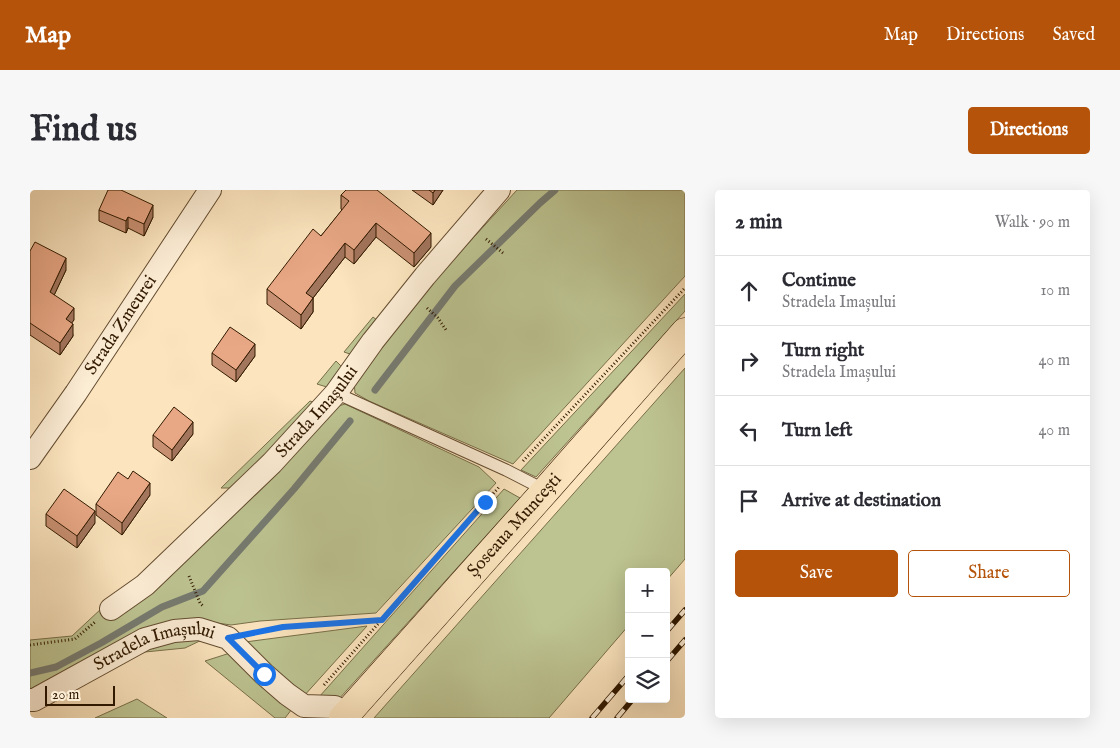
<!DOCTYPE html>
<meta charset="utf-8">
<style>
:root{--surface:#fff;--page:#f7f7f7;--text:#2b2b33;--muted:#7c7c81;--line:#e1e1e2;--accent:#b45309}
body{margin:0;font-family:"IM FELL English",serif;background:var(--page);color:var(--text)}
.controls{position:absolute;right:15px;bottom:15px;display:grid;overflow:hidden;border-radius:5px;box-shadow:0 5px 20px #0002}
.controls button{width:45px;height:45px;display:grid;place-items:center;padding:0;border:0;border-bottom:1px solid var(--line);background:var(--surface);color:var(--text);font:25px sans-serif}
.scale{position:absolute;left:15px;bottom:12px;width:70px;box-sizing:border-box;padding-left:5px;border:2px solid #321a00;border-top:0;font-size:14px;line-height:18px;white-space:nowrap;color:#321a00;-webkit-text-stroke:4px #fcedd5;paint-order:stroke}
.stop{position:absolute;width:15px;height:15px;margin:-11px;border:4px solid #1a73e8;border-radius:50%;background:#fff}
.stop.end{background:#1a73e8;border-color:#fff;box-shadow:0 1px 5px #0008}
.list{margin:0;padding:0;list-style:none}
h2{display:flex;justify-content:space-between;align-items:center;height:65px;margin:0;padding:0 20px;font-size:21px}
h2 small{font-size:16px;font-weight:400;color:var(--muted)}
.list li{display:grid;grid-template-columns:32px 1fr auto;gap:15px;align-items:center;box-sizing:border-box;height:70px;padding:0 20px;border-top:1px solid var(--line)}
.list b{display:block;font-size:19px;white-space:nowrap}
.list p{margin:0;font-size:16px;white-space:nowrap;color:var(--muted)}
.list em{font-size:16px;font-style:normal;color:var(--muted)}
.actions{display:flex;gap:10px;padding:15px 20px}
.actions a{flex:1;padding:11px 0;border:1px solid var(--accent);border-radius:5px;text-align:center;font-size:18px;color:var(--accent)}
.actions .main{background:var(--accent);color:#fff}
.icon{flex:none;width:28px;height:28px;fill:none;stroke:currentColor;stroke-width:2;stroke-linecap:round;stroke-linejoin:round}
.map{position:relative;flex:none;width:655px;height:528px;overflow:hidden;border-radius:5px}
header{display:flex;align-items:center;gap:30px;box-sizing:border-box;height:70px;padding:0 25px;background:var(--accent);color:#fff}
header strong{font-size:24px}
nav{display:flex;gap:28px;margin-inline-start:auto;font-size:18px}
.intro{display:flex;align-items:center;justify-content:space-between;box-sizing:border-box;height:120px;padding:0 30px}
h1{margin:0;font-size:35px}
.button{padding:12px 22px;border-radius:5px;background:var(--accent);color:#fff;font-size:18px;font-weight:700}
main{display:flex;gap:30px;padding:0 30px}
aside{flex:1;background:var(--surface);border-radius:5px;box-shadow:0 5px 20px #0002}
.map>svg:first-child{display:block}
</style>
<header>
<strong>Map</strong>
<nav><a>Map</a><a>Directions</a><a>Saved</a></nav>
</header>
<div class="intro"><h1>Find us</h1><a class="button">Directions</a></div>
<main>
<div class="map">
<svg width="655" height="528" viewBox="0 0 655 528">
<rect width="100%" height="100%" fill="#fbe4be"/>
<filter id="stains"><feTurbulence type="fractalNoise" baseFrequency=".004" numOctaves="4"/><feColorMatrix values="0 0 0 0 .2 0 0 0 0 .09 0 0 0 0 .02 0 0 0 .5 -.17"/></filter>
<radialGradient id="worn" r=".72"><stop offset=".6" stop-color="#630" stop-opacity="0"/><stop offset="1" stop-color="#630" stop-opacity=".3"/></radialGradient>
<path fill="#bdc492" stroke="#786f49" d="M 487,0 L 655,0 L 655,86 L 483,274 L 339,211 L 325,203 L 324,190 L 390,106 Z
M 655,104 L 655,121 L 506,287 L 491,280 Z
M 343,127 L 352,134 L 323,165 L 314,162 Z
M 306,171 L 314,179 L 300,198 L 287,194 Z
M 655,178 L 655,369 L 636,391 L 636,382 L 599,382 L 599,435 L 519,528 L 344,528 Z
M 280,211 L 288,214 L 203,298 L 191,298 Z
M 315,214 L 449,277 L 466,293 L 346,423 L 230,431 L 201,435 L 173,431 L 0,500 L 0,450 L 42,446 L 72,418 L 305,217 Z
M 474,299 L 490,308 L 308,510 L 289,507 Z
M 337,436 L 273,507 L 215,452 Z
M 176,448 L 155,458 L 115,462 L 101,468 L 81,478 L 19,515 L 18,510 L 100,464 L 137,451 Z
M 200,463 L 262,519 L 255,528 L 245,528 L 175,471 Z
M 107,509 L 137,528 L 65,528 Z"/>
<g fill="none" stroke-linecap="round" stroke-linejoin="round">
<path stroke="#767b71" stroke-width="7" d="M 345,200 L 425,96 L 510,13 L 525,0
M 0,483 L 26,477 L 71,453 L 132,417 L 173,401 L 264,299 L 320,231"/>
<g stroke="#644c30" stroke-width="13">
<path id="service" d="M 306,203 L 476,280 L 515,300"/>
</g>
<g stroke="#644c30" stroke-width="24">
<g id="minor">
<path id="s1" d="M 0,268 L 46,203 L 180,0"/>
<path id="s2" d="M 81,419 L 115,395 L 242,273 L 306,203 L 343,151 L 395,86 L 469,0"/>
<path id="s3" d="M 0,510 L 4,510 L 115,449 L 144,441 L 169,439 L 198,448 L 234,484 L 257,504 L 274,516 L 305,517 L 317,524"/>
</g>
</g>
<g stroke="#321a00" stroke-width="29">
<g id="primary">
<path id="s4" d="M 313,528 L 516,300 L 655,142"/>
</g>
</g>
<path stroke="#321a00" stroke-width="3" stroke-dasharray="1 2.5" stroke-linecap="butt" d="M 456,49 L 473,63
M 397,118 L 408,128 L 416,140
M 493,271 L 655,98
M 159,386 L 170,413 L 173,416
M 223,443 L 253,437 L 351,430
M 0,455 L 45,449 L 65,432
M 294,495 L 470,296"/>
<use href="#service" stroke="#fcedd5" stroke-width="11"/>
<use href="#minor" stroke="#fcedd5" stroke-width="22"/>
<use href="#primary" stroke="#fbe4be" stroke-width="28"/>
<g stroke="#321a00" stroke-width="5.5">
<path id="rail" d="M 636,442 L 655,420
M 636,472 L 655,450
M 562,528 L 599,485
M 587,528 L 603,509"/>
</g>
<use href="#rail" stroke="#fcedd5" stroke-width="4" stroke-dasharray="11" stroke-linecap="butt"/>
</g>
<path fill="#c89072" stroke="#321a00" d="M 382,0 L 413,0 L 403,15 Z
M 311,5 L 401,57 L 384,77 L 346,47 L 324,74 L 315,67 L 283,108 L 283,122 L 271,139 L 237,114 L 237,99 L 291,46 L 312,20 L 311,19 Z
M 69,20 L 123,27 L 114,46 L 98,38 L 96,43 L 69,31 Z
M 0,61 L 36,80 L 24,105 L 44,130 L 41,133 L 43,146 L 30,165 L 0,145 Z
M 182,163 L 225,166 L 206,192 L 182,175 Z
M 163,244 L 142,271 L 123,257 L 123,245 Z
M 98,289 L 120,305 L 92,345 L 66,325 L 66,314 Z
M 16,324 L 65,333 L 47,358 L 16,336 Z"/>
<path fill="#a2755d" stroke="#321a00" d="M 405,0 L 413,0 L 403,15 L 403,3 Z
M 123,15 L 123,27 L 114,46 L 114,34 Z
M 98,27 L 98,38 L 96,43 L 96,31 Z
M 346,33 L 346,47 L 324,74 L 324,60 Z
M 401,43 L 401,57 L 384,77 L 384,63 Z
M 315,53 L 315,67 L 276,117 L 276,103 Z
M 36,68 L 36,80 L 20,114 L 20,102 Z
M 283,108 L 283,122 L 271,139 L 271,125 Z
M 44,118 L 44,130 L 36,141 L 36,129 Z
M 43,134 L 43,146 L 30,165 L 30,153 Z
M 225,154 L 225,166 L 206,192 L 206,180 Z
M 163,232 L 163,244 L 142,271 L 142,260 Z
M 120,293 L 120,305 L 92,345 L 92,333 Z
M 65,321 L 65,333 L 47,358 L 47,346 Z"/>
<path fill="#e8a785" stroke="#321a00" d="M 78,0 L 91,0 L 123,15 L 114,34 L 98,27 L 96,31 L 69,20 Z
M 316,0 L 347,0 L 401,43 L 384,63 L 346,33 L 324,60 L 315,53 L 276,103 L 283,108 L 271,125 L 237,99 L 283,39 L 291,46 L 319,11 L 311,5 Z
M 399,0 L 405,0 L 403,3 Z
M 5,52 L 36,68 L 20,102 L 44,118 L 36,129 L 43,134 L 30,153 L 0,133 L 0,61 Z
M 200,137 L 225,154 L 206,180 L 182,163 Z
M 144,217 L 163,232 L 142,260 L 123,245 Z
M 103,281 L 120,293 L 92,333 L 66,314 L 88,282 L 98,289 Z
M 34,299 L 65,321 L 47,346 L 16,324 Z"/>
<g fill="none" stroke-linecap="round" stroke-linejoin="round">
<path stroke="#1a73e8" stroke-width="6" d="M 234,484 L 198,448 L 253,437 L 352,430 L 455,312"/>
</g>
<g text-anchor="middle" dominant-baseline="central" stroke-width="4.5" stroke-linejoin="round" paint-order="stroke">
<g font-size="18" fill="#321a00" stroke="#fcedd5">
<text stroke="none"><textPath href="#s1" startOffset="161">Strada Zmeurei</textPath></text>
<text stroke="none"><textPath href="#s2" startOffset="286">Strada Imașului</textPath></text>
<text stroke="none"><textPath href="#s4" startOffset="258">Șoseaua Muncești</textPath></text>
<text stroke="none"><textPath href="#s3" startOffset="138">Stradela Imașului</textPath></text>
</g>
</g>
<rect width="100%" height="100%" filter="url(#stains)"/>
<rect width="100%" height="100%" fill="url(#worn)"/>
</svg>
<div class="controls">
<button>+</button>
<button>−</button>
<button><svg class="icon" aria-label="layers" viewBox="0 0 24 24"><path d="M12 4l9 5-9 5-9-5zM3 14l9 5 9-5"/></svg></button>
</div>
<div class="scale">20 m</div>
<div class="stop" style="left:234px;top:484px"></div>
<div class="stop end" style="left:455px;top:312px"></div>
</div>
<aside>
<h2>2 min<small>Walk · 90 m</small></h2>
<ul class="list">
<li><svg class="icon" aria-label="ahead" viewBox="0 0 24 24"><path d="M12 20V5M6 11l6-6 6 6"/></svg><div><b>Continue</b><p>Stradela Imașului</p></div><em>10 m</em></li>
<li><svg class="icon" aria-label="right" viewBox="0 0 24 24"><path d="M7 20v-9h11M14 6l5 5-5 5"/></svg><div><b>Turn right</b><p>Stradela Imașului</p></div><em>40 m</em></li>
<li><svg class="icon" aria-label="left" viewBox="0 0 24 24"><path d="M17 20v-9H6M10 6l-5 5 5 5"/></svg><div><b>Turn left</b></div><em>40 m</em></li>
<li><svg class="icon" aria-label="arrive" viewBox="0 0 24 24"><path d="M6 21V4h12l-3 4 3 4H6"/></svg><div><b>Arrive at destination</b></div></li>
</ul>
<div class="actions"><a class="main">Save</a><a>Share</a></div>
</aside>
</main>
